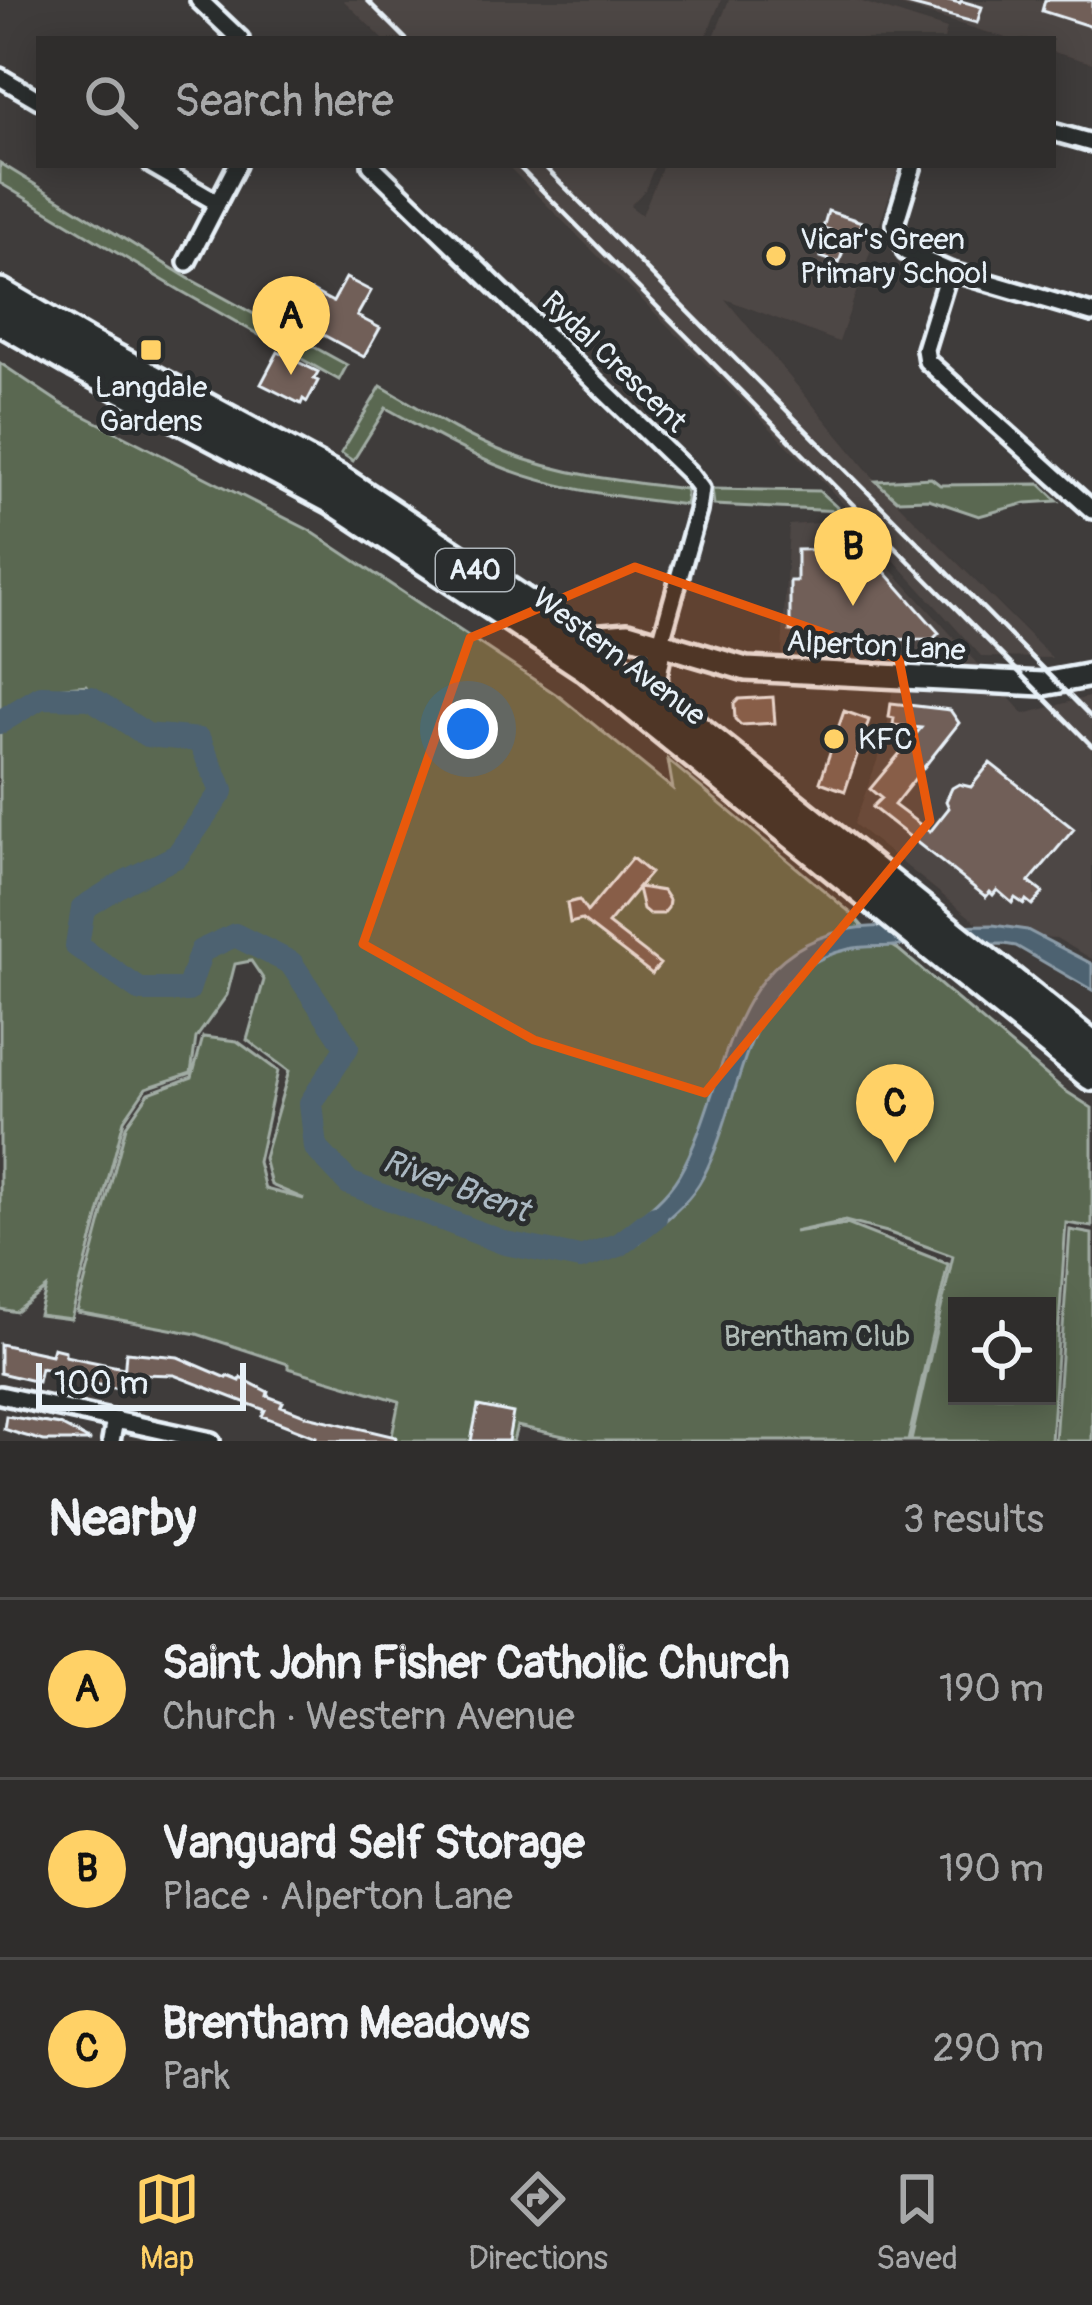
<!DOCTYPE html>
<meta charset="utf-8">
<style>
:root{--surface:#2f2d2c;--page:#373534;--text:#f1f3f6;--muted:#a7a8a9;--line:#4a4948;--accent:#ffd166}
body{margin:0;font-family:Pangolin,sans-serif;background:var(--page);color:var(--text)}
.controls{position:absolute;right:36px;bottom:36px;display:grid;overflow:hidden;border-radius:0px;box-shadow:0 6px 30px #0003}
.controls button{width:108px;height:108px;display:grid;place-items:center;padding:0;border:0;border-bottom:3px solid var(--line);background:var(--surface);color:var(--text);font:60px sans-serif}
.scale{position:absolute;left:36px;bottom:30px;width:210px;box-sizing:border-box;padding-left:12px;border:6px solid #e8f1f8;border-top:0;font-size:33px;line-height:42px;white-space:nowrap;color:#e8f1f8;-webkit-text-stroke:9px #2a2d2e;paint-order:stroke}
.you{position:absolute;left:468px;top:729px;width:42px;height:42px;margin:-30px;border:9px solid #fff;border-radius:50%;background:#1a73e8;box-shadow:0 0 0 18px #1a73e833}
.badge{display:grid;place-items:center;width:78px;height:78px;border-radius:50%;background:var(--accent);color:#111;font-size:39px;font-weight:700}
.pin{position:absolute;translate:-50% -99px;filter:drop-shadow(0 3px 6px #0008)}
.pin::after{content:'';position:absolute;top:63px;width:42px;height:36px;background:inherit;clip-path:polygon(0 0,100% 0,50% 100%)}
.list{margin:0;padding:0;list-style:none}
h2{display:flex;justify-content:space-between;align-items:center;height:156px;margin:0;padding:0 48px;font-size:51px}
h2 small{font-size:39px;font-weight:400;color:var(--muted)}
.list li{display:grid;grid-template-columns:78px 1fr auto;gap:36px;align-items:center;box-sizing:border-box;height:180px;padding:0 48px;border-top:3px solid var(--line)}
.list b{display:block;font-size:45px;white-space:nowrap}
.list p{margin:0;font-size:39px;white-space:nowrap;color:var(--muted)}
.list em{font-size:39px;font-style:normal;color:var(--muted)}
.icon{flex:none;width:66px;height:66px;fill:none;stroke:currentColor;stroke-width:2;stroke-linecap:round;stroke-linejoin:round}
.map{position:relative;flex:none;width:1092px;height:1441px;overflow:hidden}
.search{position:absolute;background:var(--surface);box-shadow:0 6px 30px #0003;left:36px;right:36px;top:36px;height:132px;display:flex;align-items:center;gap:30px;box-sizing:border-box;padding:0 42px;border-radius:0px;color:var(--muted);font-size:45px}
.sheet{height:696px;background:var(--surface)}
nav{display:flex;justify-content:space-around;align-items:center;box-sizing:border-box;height:168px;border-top:3px solid var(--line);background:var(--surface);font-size:33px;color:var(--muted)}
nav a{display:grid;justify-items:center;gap:6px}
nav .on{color:var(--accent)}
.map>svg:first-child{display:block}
</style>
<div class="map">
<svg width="1092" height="1441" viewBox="0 0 1092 1441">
<rect width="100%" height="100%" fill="#3f3c3b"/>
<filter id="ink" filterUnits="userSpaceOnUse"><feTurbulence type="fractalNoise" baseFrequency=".00833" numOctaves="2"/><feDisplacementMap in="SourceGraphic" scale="24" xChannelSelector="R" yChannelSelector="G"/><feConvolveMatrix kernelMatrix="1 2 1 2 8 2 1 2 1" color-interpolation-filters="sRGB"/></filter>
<g filter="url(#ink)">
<path fill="#4e4644" d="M 343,0 L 721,0 L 705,39 L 383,39 Z
M 729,0 L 856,0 L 947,29 L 944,39 L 713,39 Z
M 882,0 L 1092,0 L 1092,63 L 1053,52 L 1053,39 L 1009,39 Z
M 507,165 L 655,165 L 645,190 L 630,206 L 642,215 L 663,165 L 900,165 L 839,342 L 725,299 L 876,481 L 1052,658 L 982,657 L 815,473 Z
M 847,521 L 1024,714 L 1092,696 L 1092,959 L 1056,938 L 991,934 L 854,824 L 886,736 L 894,678 L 781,671 L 789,525 Z"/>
<path fill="#5a6851" stroke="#a1aca4" stroke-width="3" fill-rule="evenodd" d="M 0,163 L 188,278 L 347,365 L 339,380 L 181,291 L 0,183 Z
M 0,363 L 63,405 L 309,530 L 560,697 L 673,789 L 668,760 L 851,913 L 865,929 L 899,950 L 1064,1090 L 1092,1108 L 1092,1227 L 1066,1223 L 1051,1441 L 911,1441 L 953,1256 L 887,1232 L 845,1221 L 794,1232 L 847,1224 L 948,1264 L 908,1441 L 587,1441 L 517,1426 L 513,1441 L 391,1441 L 399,1401 L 288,1368 L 288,1364 L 197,1334 L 77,1312 L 126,1126 L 149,1093 L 192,1077 L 203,1037 L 237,1041 L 278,1071 L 258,1162 L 265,1189 L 304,1199 L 271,1185 L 264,1158 L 289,1071 L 247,1040 L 264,980 L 251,961 L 235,964 L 227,995 L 196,1038 L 191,1073 L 146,1088 L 124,1120 L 71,1319 L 39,1315 L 46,1289 L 16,1312 L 0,1309 L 0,729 L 10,726 L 44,706 L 88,706 L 103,717 L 87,685 L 43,689 L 11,713 L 0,716 ZM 957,1306 L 1047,1306 L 1047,1396 L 957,1396 Z
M 381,386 C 421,409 461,435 504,452 C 562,475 625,482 686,489 L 686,505 C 622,497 554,490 494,464 C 456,448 421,427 386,408 L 353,461 L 341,453 Z
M 931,478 L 940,485 L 1040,484 L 1058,501 L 1026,503 L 979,516 L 929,499 L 897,500 L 876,481 Z
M 712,489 L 819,491 L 841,511 L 714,505 Z
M 1070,1230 L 1092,1234 L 1092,1441 L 1055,1441 Z"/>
<path fill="#4d6271" stroke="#8b9ba7" stroke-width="3" d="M 993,925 L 1027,930 L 1092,964 L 1092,990 L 1016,946 L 1004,944 C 968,944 931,944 894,946 C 880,947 863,946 849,949 C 741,973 745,1097 703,1177 C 689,1204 663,1222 640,1242 L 627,1226 C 647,1211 666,1197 679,1175 C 729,1087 722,956 846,930 C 870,925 895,927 919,927 C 944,927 968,925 993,925 Z"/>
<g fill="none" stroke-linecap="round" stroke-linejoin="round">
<path stroke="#4d6271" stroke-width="24" d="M 0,722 L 41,697 L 91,698 L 147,735 L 199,740 L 222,791 L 177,856 L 125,882 L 83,908 L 77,946 L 140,990 L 188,990 L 201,951 L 235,935 L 291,963 L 347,1047 L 311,1103 L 316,1148 L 349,1183 L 505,1243 L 580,1258 L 619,1245 L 655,1217"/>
</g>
<path fill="#715f59" stroke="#e8f1f8" stroke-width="3" d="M 904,0 L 948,0 L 960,3 L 961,1 L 982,7 L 977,23 L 903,3 Z
M 1045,0 L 1092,0 L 1092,27 L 1042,11 Z
M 828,211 L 862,222 L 857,237 L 848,235 L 839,263 L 821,257 L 830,230 L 823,228 Z
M 346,278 L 371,291 L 357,316 L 380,328 L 364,357 L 296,320 L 312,291 L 333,302 Z
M 278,352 L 318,372 L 314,379 L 318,381 L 307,402 L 303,399 L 301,404 L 261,384 Z
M 849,549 L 850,555 L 870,555 L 939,633 L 933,639 L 799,641 L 798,631 L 790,631 L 790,581 L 797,581 L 797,550 Z
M 773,697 L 775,723 L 741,725 L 735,719 L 734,704 L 739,699 Z
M 891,703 L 950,710 L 959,723 L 894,805 L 930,832 L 949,808 L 946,801 L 952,788 L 959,784 L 971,787 L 990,763 L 1074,829 L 1029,882 L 1043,893 L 1032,905 L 1026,900 L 1024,904 L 1015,898 L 1012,903 L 997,890 L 993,895 L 990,892 L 986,897 L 872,807 L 881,798 L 870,789 L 921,728 L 893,725 L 894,718 L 889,717 Z
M 844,711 L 869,720 L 845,791 L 820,782 Z
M 632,858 L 650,873 L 638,887 L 663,891 L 669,900 L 668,908 L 663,914 L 649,914 L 643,909 L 638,888 L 608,924 L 660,964 L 652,974 L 582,920 L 570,923 L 567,903 L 579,900 L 587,912 Z
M 0,1344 L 51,1355 L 53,1348 L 65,1351 L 65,1356 L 123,1368 L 119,1389 L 94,1384 L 95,1379 L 41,1368 L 38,1382 L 0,1373 Z
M 126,1352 L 178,1357 L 227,1378 L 228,1376 L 240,1381 L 241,1378 L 268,1392 L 267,1396 L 283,1402 L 281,1406 L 307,1416 L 396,1437 L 395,1441 L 315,1441 L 316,1437 L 262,1416 L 265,1410 L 174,1375 L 141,1374 L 140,1380 L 124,1378 Z
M 478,1406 L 513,1413 L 508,1441 L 471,1441 Z
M 6,1416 L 60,1425 L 91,1441 L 44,1441 L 19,1434 L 4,1429 Z"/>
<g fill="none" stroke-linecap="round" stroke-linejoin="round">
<g stroke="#e8f1f8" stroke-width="24">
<path id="minor" d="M 199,0 L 240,39
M 0,77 L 39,100
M 1053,132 L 1092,143
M 152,165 L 216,202
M 371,165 L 688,472 L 701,489 L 698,511 L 660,645
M 913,165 L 895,224 L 906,252 L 949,271 L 1092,313
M 187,262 L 237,165
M 949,271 L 925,349 L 927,361 L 1092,510
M 0,1395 L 211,1441
M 111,1441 L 115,1420"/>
</g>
<g stroke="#e8f1f8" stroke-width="30">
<path id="secondary" d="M 578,638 L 628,634 L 746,669 L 1043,684 L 1092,675
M 660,645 C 659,670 648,676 664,701"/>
</g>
<g stroke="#e8f1f8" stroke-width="36">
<path id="trunk" d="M 0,293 L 89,345 L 340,480 L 578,638 L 668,706 L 1092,1046
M 0,320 L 75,363 L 332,499 L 586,667 L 1092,1076"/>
</g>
<use href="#minor" stroke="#2a2d2e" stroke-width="15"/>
<use href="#secondary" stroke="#2a2d2e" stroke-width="21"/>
<use href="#trunk" stroke="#2a2d2e" stroke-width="27"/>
<path stroke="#e8f1f8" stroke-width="4.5" d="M 367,0 L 406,39
M 517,165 L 1092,746
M 543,165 L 1092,718"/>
</g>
</g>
<path fill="#e8590c" fill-opacity="0.2" stroke="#e8590c" stroke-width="9" stroke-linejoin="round" d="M 635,567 L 899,659 L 930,821 L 705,1093 L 534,1040 L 363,944 L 470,638 Z"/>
<g fill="#ffd166" stroke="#2a2d2e" stroke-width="4.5">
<circle cx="776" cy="256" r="12"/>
<rect x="139" y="338" width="24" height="24" rx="6"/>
<circle cx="834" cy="739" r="12"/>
</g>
<g text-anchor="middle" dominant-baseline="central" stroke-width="10" stroke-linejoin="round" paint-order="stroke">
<rect fill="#2a2d2e" stroke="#afb6bb" stroke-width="3" x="436" y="549" width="78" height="42" rx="9"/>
<g font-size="27" font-weight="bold" fill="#e8f1f8">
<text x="475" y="570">A40</text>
</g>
<g font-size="30" fill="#e8f1f8" stroke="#2a2d2e" text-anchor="start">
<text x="800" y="239">Vicar's Green<tspan x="800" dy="34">Primary School</tspan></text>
<text x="151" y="387" text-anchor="middle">Langdale<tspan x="151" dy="34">Gardens</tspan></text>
<text x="858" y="739">KFC</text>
</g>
<g font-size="30" fill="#e8f1f8" stroke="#2a2d2e">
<text transform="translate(614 362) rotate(44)">Rydal Crescent</text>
<text transform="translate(876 646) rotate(3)">Alperton Lane</text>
<text transform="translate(619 657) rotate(37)">Western Avenue</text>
</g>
<g font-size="30" fill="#afbab5" stroke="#2a2d2e">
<text x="817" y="1336">Brentham Club</text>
</g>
<g font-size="33" font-style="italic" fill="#aab8c2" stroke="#2a2d2e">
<text transform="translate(456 1186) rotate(20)">River Brent</text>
</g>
</g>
</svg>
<div class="controls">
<button><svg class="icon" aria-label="locate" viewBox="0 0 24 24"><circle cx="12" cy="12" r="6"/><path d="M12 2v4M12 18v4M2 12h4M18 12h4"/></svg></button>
</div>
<div class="scale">100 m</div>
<div class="you"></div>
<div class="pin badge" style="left:291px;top:375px">A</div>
<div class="pin badge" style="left:853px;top:606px">B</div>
<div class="pin badge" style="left:895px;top:1163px">C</div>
<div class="search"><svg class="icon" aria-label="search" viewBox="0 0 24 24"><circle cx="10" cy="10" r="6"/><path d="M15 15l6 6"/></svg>Search here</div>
</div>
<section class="sheet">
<h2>Nearby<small>3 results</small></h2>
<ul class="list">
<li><span class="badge">A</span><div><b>Saint John Fisher Catholic Church</b><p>Church · Western Avenue</p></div><em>190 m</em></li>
<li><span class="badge">B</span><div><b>Vanguard Self Storage</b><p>Place · Alperton Lane</p></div><em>190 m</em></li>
<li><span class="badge">C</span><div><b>Brentham Meadows</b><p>Park</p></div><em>290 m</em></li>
</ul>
</section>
<nav>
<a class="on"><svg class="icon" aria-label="map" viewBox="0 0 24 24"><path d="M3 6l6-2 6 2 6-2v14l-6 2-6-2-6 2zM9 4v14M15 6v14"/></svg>Map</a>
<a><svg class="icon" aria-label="directions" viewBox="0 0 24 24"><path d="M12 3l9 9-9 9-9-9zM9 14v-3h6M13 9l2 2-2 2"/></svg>Directions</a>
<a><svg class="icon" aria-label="saved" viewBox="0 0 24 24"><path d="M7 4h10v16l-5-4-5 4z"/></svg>Saved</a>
</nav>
